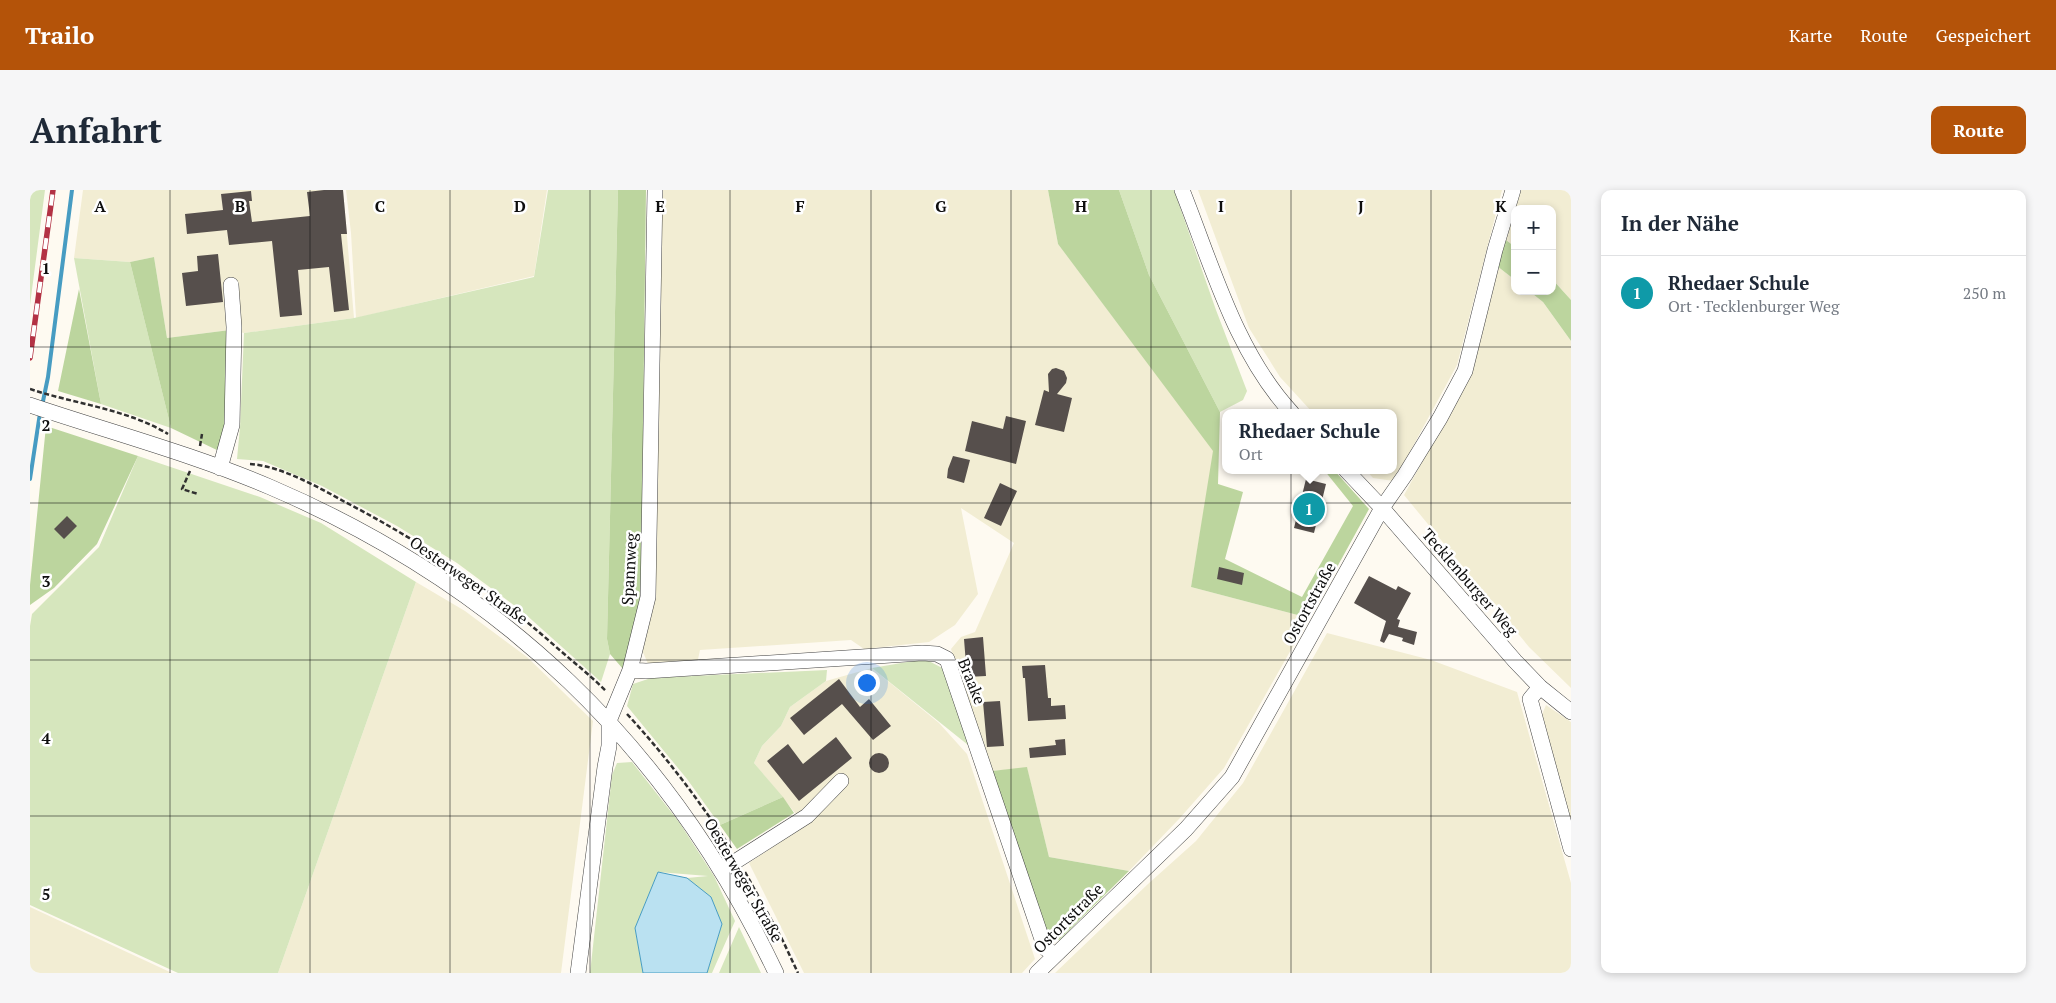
<!DOCTYPE html>
<html lang="de">
<meta charset="utf-8">
<style>
:root{--surface:#fff;--page:#f6f6f7;--text:#1f2937;--muted:#747a83;--line:#e0e1e3;--accent:#b45309}
body{margin:0;font-family:"PT Serif",serif;background:var(--page);color:var(--text)}
.controls{position:absolute;right:15px;top:15px;display:grid;overflow:hidden;border-radius:10px;box-shadow:0 2px 8px #0003}
.controls button{width:45px;height:45px;display:grid;place-items:center;padding:0;border:0;border-bottom:1px solid var(--line);background:var(--surface);color:var(--text);font:25px sans-serif}
.you{position:absolute;left:836px;top:492px;width:18px;height:18px;margin:-12px;border:4px solid #fff;border-radius:50%;background:#1a73e8;box-shadow:0 0 0 8px #1a73e833}
.badge{display:grid;place-items:center;width:32px;height:32px;border-radius:50%;background:var(--accent);color:#fff;font-size:16px;font-weight:700}
.pin{position:absolute;translate:-50% -50%;border:2px solid #fff;box-shadow:0 1px 5px #0006}
.popup{position:absolute;left:1192px;top:219px;width:175px;height:65px;box-sizing:border-box;display:grid;place-content:center;border-radius:10px;background:var(--surface);filter:drop-shadow(0 1px 4px #0005);font-size:16px;white-space:nowrap;color:var(--muted)}
.popup b{font-size:19px;color:var(--text)}
.popup::after{content:'';position:absolute;left:50%;top:100%;margin-left:-10px;border:10px solid transparent;border-top-color:var(--surface)}
.list{margin:0;padding:0;list-style:none}
h2{display:flex;justify-content:space-between;align-items:center;height:65px;margin:0;padding:0 20px;font-size:21px}
h2 small{font-size:16px;font-weight:400;color:var(--muted)}
.list li{display:grid;grid-template-columns:32px 1fr auto;gap:15px;align-items:center;box-sizing:border-box;height:75px;padding:0 20px;border-top:1px solid var(--line)}
.list b{display:block;font-size:19px;white-space:nowrap}
.list p{margin:0;font-size:16px;white-space:nowrap;color:var(--muted)}
.list em{font-size:16px;font-style:normal;color:var(--muted)}
.map{position:relative;flex:none;width:1541px;height:783px;overflow:hidden;border-radius:10px}
header{display:flex;align-items:center;gap:30px;box-sizing:border-box;height:70px;padding:0 25px;background:var(--accent);color:#fff}
header strong{font-size:24px}
nav{display:flex;gap:28px;margin-inline-start:auto;font-size:18px}
.intro{display:flex;align-items:center;justify-content:space-between;box-sizing:border-box;height:120px;padding:0 30px}
h1{margin:0;font-size:35px}
.button{padding:12px 22px;border-radius:10px;background:var(--accent);color:#fff;font-size:18px;font-weight:700}
main{display:flex;gap:30px;padding:0 30px}
aside{flex:1;background:var(--surface);border-radius:10px;box-shadow:0 2px 8px #0003}
.map>svg:first-child{display:block}
</style>
<header>
<strong>Trailo</strong>
<nav><a>Karte</a><a>Route</a><a>Gespeichert</a></nav>
</header>
<div class="intro"><h1>Anfahrt</h1><a class="button">Route</a></div>
<main>
<div class="map">
<svg width="1541" height="783" viewBox="0 0 1541 783">
<rect width="100%" height="100%" fill="#fefaf1"/>
<path fill="#f2edd3" d="M 53,0 L 313,0 L 324,128 L 214,143 L 200,140 L 137,148 L 124,67 L 100,72 L 44,68 Z
M 316,0 L 517,0 L 504,86 L 326,128 L 321,43 Z
M 630,0 L 1018,0 L 1028,54 L 1184,261 L 1161,397 L 1279,428 L 1194,578 L 1149,629 L 1099,681 L 1019,667 L 997,578 L 962,581 L 921,459 L 931,447 L 945,442 L 984,353 L 931,318 L 948,404 L 925,435 L 899,452 L 834,459 L 821,450 L 670,460 L 667,474 L 619,476 L 612,460 L 624,414 L 627,342 Z
M 1168,0 L 1472,0 L 1427,175 L 1364,291 L 1343,288 L 1336,280 L 1363,280 L 1363,223 L 1283,223 L 1250,187 L 1219,138 Z
M 1487,0 L 1541,0 L 1541,110 L 1522,89 L 1522,19 L 1485,19 L 1485,57 L 1476,50 L 1479,28 Z
M 1467,76 L 1485,90 L 1485,101 L 1499,101 L 1513,112 L 1541,151 L 1541,498 L 1499,457 L 1374,305 L 1438,189 Z
M 386,392 L 435,421 L 497,467 L 563,531 L 531,783 L 248,783 Z
M 1297,443 L 1401,470 L 1487,502 L 1541,693 L 1541,783 L 1025,783 L 1118,694 L 1166,651 L 1213,593 Z
M 842,478 L 909,533 L 937,564 L 1005,769 L 992,783 L 774,783 L 719,673 L 775,635 L 724,573 L 732,556 L 751,536 L 760,517 L 796,491 Z
M 1516,515 L 1541,532 L 1541,643 L 1511,527 Z
M 0,717 L 142,783 L 0,783 Z"/>
<path fill="#d6e6bd" d="M 0,0 L 15,0 L 0,115 Z
M 518,0 L 588,0 L 577,449 L 580,464 L 571,492 L 493,422 L 427,373 L 367,336 L 292,296 L 233,271 L 207,269 L 210,237 L 214,143 L 324,128 L 504,87 Z
M 1089,0 L 1144,0 L 1186,120 L 1217,201 L 1213,210 L 1190,222 L 1119,85 Z
M 44,68 L 100,72 L 141,238 L 71,214 Z
M 108,266 L 230,307 L 291,333 L 386,392 L 248,783 L 148,783 L 0,715 L 0,436 L 2,424 L 69,357 Z
M 895,469 L 918,481 L 943,559 L 842,478 Z
M 797,480 L 796,491 L 760,517 L 751,536 L 732,556 L 724,573 L 753,607 L 690,635 L 657,589 L 597,516 L 603,494 L 621,488 Z
M 602,572 L 649,632 L 684,686 L 705,731 L 682,783 L 677,783 L 692,734 L 681,707 L 657,688 L 678,686 L 628,682 L 605,738 L 613,783 L 560,783 L 582,585 L 587,573 Z
M 709,737 L 731,783 L 689,783 Z"/>
<path fill="#bcd59e" d="M 588,0 L 616,0 L 611,408 L 593,479 L 580,464 L 577,449 Z
M 1018,0 L 1089,0 L 1119,85 L 1190,222 L 1188,294 L 1213,302 L 1195,369 L 1272,407 L 1323,316 L 1294,280 L 1304,280 L 1339,319 L 1279,428 L 1161,397 L 1183,261 L 1028,54 Z
M 1476,50 L 1485,57 L 1485,90 L 1467,76 Z
M 124,67 L 137,148 L 200,140 L 197,233 L 191,262 L 141,238 L 100,72 Z
M 1522,89 L 1541,110 L 1541,151 L 1513,112 L 1499,101 L 1522,101 Z
M 49,99 L 71,214 L 28,201 Z
M 16,236 L 108,266 L 67,354 L 24,398 L 0,415 L 0,395 Z
M 997,577 L 1019,667 L 1099,681 L 1029,750 L 1017,747 L 962,581 Z
M 753,607 L 764,623 L 707,659 L 690,635 Z"/>
<path fill="#bae1f1" stroke="#479cc2" d="M 628,682 L 657,688 L 681,707 L 692,734 L 677,783 L 613,783 L 605,738 Z"/>
<g fill="none" stroke-linecap="round" stroke-linejoin="round">
<path stroke="#479cc2" stroke-width="4" d="M 12,216 L 18,187 L 42,0
M 0,289 L 10,223"/>
</g>
<path fill="#564f4c" d="M 294,0 L 313,0 L 317,44 L 311,44 L 319,120 L 304,122 L 299,77 L 268,80 L 272,125 L 250,127 L 242,51 L 199,55 L 197,40 L 157,44 L 155,24 L 193,20 L 191,4 L 221,1 L 222,11 L 219,11 L 222,32 L 280,26 L 277,2 Z
M 188,64 L 193,112 L 156,116 L 152,83 L 168,81 L 167,66 Z
M 1026,178 L 1034,181 L 1037,188 L 1036,193 L 1027,204 L 1042,208 L 1034,242 L 1005,235 L 1014,200 L 1019,202 L 1018,184 L 1022,179 Z
M 976,226 L 996,231 L 986,274 L 935,261 L 942,231 L 973,239 Z
M 923,266 L 940,270 L 934,293 L 917,288 L 918,279 Z
M 1276,289 L 1296,294 L 1284,343 L 1264,338 Z
M 970,293 L 987,301 L 971,336 L 954,328 Z
M 37,326 L 47,336 L 34,349 L 24,339 Z
M 1189,377 L 1214,383 L 1212,395 L 1187,389 Z
M 1339,386 L 1366,400 L 1368,396 L 1381,403 L 1367,429 L 1370,430 L 1368,437 L 1387,442 L 1384,455 L 1372,451 L 1373,448 L 1359,444 L 1354,453 L 1350,451 L 1356,431 L 1324,413 Z
M 953,447 L 956,486 L 937,487 L 934,449 Z
M 1015,475 L 1018,508 L 1021,508 L 1021,516 L 1035,515 L 1036,529 L 998,531 L 995,488 L 993,488 L 992,476 Z
M 809,489 L 830,517 L 839,509 L 861,536 L 843,550 L 812,514 L 774,545 L 760,528 Z
M 970,511 L 974,556 L 957,557 L 953,512 Z
M 806,547 L 822,568 L 769,611 L 737,571 L 758,554 L 773,574 Z
M 1035,549 L 1036,565 L 1000,568 L 999,558 L 1026,555 L 1025,550 Z
M839 573a10 10 0 1 1 20 0a10 10 0 1 1-20 0Z"/>
<g fill="none" stroke-linecap="round" stroke-linejoin="round">
<g stroke="#414141" stroke-width="16">
<path id="minor" d="M 1152,0 C 1182,75 1206,163 1262,223
M 0,215 C 80,242 163,264 240,297 C 471,396 639,556 746,783
M 190,278 L 202,235 L 204,137 L 201,95
M 1316,280 L 1352,318 L 1485,471 L 1510,497 L 1541,522
M 600,480 L 616,481 L 892,463 L 907,464 L 917,469 L 1015,758 L 1025,765
M 1510,497 L 1500,509 L 1541,659
M 692,680 L 777,626 L 811,591
M 548,783 L 575,577 L 579,556 L 579,531 L 600,480 L 618,407 L 625,0
M 1007,783 L 1156,639 L 1202,587 L 1352,318 L 1375,285 L 1410,228 L 1435,181 L 1465,60 L 1483,0"/>
</g>
<path stroke="#303030" stroke-width="2.5" stroke-dasharray="5 2.5" stroke-linecap="butt" d="M 0,199 C 45,214 97,219 138,244
M 170,256 L 172,244
M 220,274 C 251,276 288,297 315,312 C 394,353 458,397 525,456 C 542,471 560,485 576,501
M 160,281 L 152,299 L 168,304
M 597,524 C 636,566 670,612 702,660
M 715,682 L 753,751 L 768,783"/>
<use href="#minor" stroke="#fff" stroke-width="15"/>
<g stroke="#b33244" stroke-width="5.5">
<path id="rail" d="M 0,168 L 23,0"/>
</g>
<use href="#rail" stroke="#fff" stroke-width="4" stroke-dasharray="11" stroke-linecap="butt"/>
</g>
<path fill="none" stroke="#0e0e0e" stroke-width="1" stroke-opacity="0.55" d="M 140,0 L 140,783M 280,0 L 280,783M 420,0 L 420,783M 560,0 L 560,783M 700,0 L 700,783M 841,0 L 841,783M 981,0 L 981,783M 1121,0 L 1121,783M 1261,0 L 1261,783M 1401,0 L 1401,783M 0,157 L 1541,157M 0,313 L 1541,313M 0,470 L 1541,470M 0,626 L 1541,626"/>
<g text-anchor="middle" dominant-baseline="central" stroke-width="5" stroke-linejoin="round" paint-order="stroke">
<g font-size="16" fill="#0e0e0e" stroke="#fff">
<text transform="translate(599 379) rotate(-87)">Spannweg</text>
<text transform="translate(439 390) rotate(35)">Oesterweger Straße</text>
<text transform="translate(1440 392) rotate(49)">Tecklenburger Weg</text>
<text transform="translate(1279 413) rotate(-61)">Ostortstraße</text>
<text transform="translate(942 491) rotate(68)">Braake</text>
<text transform="translate(714 690) rotate(60)">Oesterweger Straße</text>
<text transform="translate(1038 728) rotate(-45)">Ostortstraße</text>
</g>
</g>
<g font-size="16" text-anchor="middle" font-weight="bold" fill="#0e0e0e" stroke="#fff" stroke-width="5" stroke-linejoin="round" paint-order="stroke">
<text x="70" y="22">A</text>
<text x="210" y="22">B</text>
<text x="350" y="22">C</text>
<text x="490" y="22">D</text>
<text x="630" y="22">E</text>
<text x="770" y="22">F</text>
<text x="911" y="22">G</text>
<text x="1051" y="22">H</text>
<text x="1191" y="22">I</text>
<text x="1331" y="22">J</text>
<text x="1471" y="22">K</text>
<text x="16" y="84">1</text>
<text x="16" y="241">2</text>
<text x="16" y="397">3</text>
<text x="16" y="554">4</text>
<text x="16" y="710">5</text>
</g>
</svg>
<div class="controls">
<button>+</button>
<button>−</button>
</div>
<div class="you"></div>
<div class="pin badge" style="left:1279px;top:319px;background:#0f9aa8">1</div>
<div class="popup"><b>Rhedaer Schule</b>Ort</div>
</div>
<aside>
<h2>In der Nähe<small></small></h2>
<ul class="list">
<li><span class="badge" style="background:#0f9aa8">1</span><div><b>Rhedaer Schule</b><p>Ort · Tecklenburger Weg</p></div><em>250 m</em></li>
</ul>
</aside>
</main>
